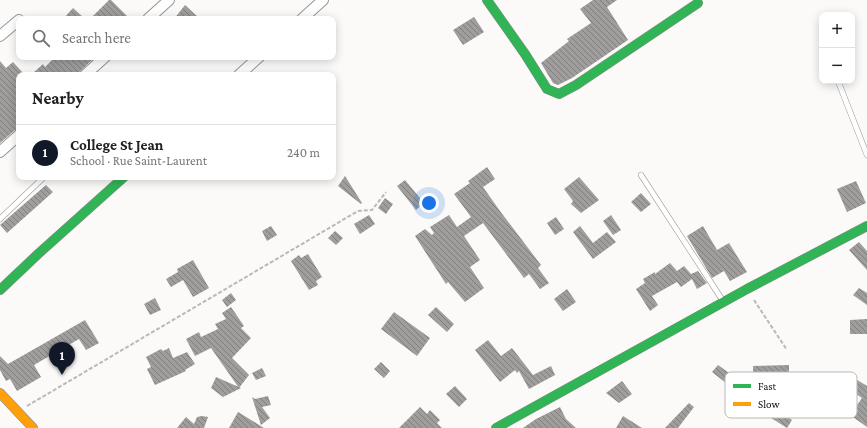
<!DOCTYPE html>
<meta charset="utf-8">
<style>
:root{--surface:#fff;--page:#f6f6f6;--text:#202124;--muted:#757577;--line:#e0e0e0;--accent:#111827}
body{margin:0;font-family:"Crimson Pro",serif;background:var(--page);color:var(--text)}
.controls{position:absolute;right:12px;top:12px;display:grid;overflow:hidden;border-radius:8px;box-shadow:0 2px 10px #0003}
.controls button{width:36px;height:36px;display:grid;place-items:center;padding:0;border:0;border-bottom:1px solid var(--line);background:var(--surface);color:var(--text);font:20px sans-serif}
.you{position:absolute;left:429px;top:203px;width:14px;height:14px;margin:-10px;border:3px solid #fff;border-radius:50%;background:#1a73e8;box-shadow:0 0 0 6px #1a73e833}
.badge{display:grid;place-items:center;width:26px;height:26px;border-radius:50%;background:var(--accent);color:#fff;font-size:13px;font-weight:700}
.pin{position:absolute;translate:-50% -33px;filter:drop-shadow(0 1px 2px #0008)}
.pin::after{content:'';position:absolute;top:21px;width:14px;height:12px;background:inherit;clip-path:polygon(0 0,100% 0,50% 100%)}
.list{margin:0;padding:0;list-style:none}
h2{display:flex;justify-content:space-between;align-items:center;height:52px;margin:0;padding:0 16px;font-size:17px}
h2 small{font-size:13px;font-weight:400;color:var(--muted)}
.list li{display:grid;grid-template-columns:26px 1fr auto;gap:12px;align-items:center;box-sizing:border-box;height:56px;padding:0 16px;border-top:1px solid var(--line)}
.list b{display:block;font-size:15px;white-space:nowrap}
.list p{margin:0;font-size:13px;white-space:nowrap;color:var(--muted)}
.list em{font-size:13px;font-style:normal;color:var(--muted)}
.icon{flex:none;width:22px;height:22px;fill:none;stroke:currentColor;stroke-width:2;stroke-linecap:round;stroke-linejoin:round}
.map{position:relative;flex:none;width:867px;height:428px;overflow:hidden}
.search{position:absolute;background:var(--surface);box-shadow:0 2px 10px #0003;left:16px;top:16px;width:320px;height:44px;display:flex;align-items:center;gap:10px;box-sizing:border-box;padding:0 14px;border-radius:8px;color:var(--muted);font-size:15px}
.panel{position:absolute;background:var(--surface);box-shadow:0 2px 10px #0003;left:16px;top:72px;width:320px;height:108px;border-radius:8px}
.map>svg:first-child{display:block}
</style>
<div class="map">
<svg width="867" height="428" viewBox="0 0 867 428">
<defs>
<pattern id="building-back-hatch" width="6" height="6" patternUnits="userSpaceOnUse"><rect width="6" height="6" fill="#a09e9c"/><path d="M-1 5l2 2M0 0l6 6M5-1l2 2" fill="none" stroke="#817f7e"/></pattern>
</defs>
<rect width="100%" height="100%" fill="#fcfaf8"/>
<path fill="url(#building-back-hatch)" d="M 109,0 L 111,0 L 130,19 L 90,19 Z
M 593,0 L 617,0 L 607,7 L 628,40 L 572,78 L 558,85 L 555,84 L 553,83 L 541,63 L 569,41 L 567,39 L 591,23 L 580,9 Z
M 185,5 L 200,19 L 174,19 Z
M 73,8 L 85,19 L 63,19 Z
M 474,17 L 484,32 L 463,45 L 453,30 Z
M 55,57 L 95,57 L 76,75 L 31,75 L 43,64 L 45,67 Z
M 0,61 L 6,68 L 13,62 L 25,75 L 19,75 L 19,129 L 15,130 L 0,143 Z
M 487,167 L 495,179 L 483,187 L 500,211 L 541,265 L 538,268 L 549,283 L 540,289 L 529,274 L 524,278 L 483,223 L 464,236 L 480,260 L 470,267 L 484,288 L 465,302 L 448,282 L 446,284 L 415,236 L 425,229 L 432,235 L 434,233 L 430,227 L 449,215 L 457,227 L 471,217 L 454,194 L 470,183 L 468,181 Z
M 345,176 L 362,203 L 361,204 L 338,186 Z
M 579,177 L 599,200 L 581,213 L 571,204 L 573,201 L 564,189 Z
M 405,180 L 424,203 L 416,210 L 397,186 Z
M 856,181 L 866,203 L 847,212 L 837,189 Z
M 46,185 L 53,192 L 7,233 L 0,225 Z
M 641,193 L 651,204 L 641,212 L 631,202 Z
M 385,198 L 393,204 L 386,214 L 378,208 Z
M 369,215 L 375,224 L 360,234 L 354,224 Z
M 611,215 L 621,230 L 613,235 L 603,221 Z
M 556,217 L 564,229 L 555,235 L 547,223 Z
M 271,226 L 277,235 L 267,241 L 262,231 Z
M 580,226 L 593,243 L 607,232 L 616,242 L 593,259 L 573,232 Z
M 703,226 L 717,250 L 729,243 L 747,272 L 730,281 L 724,271 L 712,278 L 687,236 Z
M 335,231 L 343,238 L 336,245 L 328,238 Z
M 859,242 L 867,251 L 867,270 L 849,250 Z
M 308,254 L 322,277 L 316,281 L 318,285 L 309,290 L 291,261 L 299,255 L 301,258 Z
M 193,260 L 209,288 L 193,297 L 183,280 L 171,287 L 166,279 L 178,272 L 177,269 Z
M 670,263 L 677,271 L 684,266 L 691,274 L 698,271 L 707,283 L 697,289 L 692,279 L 681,287 L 677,282 L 652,296 L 658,305 L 650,311 L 636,289 L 645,283 L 643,279 L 655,272 L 655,274 Z
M 859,288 L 867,293 L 867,305 L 853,295 Z
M 567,289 L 576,302 L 563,311 L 554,299 Z
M 231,293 L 236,300 L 227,307 L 222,300 Z
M 155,298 L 161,310 L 150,315 L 144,304 Z
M 231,307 L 244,326 L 241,328 L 251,338 L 232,358 L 249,375 L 239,388 L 211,348 L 195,356 L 186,339 L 199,332 L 201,337 L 218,329 L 215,324 L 226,319 L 222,313 Z
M 436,307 L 454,324 L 447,332 L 428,315 Z
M 394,312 L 430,338 L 417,356 L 381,329 Z
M 867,319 L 867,334 L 850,334 L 850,320 Z
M 85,320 L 99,343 L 86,350 L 79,339 L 34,365 L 41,377 L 17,391 L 10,379 L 6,381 L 0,370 L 0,356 L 8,364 Z
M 488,340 L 501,356 L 512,348 L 533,375 L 551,366 L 555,375 L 529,389 L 519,371 L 517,373 L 515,370 L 500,382 L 475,350 Z
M 169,348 L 173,358 L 187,352 L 195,364 L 185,370 L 186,371 L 155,385 L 147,369 L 151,367 L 146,357 L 161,349 L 163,351 Z
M 381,362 L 390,371 L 384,378 L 374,369 Z
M 718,365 L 754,391 L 753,366 L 789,365 L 789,381 L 760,382 L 753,393 L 792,420 L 787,428 L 749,404 L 750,402 L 712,372 Z
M 262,368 L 266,376 L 256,380 L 252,373 Z
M 216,377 L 241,388 L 223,397 L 211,388 Z
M 854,378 L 867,386 L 867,427 L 850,415 L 862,398 L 847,388 Z
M 622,381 L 632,394 L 619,403 L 606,393 Z
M 455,386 L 467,399 L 459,407 L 446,394 Z
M 268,396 L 271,405 L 262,407 L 270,418 L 261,425 L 252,397 L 255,399 Z
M 689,403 L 694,407 L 678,428 L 665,428 Z
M 420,407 L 427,414 L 430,410 L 440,420 L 437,423 L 442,428 L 399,428 Z
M 560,407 L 566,419 L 576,428 L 523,428 L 536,419 Z
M 238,412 L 264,428 L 229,428 Z
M 202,416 L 208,417 L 204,428 L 177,428 L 186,417 L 194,424 L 197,417 Z
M 623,416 L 642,428 L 616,428 Z"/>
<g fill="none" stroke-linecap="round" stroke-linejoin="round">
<g stroke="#979695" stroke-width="6">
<path id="lane" d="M 838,81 L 867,155
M 641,175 L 723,301
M 0,219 L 44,177"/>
</g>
<g stroke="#979695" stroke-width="12">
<path id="street" d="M 148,19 L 169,0
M 302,19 L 323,0
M 0,36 L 19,20
M 85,75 L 105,57
M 239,75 L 259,57
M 0,152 L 19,135"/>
</g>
<g stroke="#8d8d8c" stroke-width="10">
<path id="fast" d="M 487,0 L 525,54 L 547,89 L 559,94 L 576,85 L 698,3
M 0,290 L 38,254 L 124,177
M 496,428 L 747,289 L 867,226"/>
</g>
<g stroke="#8d8d8c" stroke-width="10">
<path id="slow" d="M 0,393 L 33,428"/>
</g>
<path stroke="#b9b9b8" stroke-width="2" stroke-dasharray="4 2" stroke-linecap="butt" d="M 754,300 L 787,350
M 27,406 L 358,211 L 372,210 L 386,192"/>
<use href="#lane" stroke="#fffefe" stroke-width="5"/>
<use href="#street" stroke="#fffefe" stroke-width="10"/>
<use href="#fast" stroke="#30b455" stroke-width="9"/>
<use href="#slow" stroke="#ff9f0a" stroke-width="9"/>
</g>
<rect x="725" y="372" width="132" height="46" rx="6" fill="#fff" stroke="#b8b8b8" stroke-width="1"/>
<rect x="733" y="384" width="18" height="4" fill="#30b455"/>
<rect x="733" y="402" width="18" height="4" fill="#ff9f0a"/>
<g font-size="11" fill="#111">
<text x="758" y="390">Fast</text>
<text x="758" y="408">Slow</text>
</g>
</svg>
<div class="controls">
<button>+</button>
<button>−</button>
</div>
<div class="you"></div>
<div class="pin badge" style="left:62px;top:375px">1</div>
<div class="search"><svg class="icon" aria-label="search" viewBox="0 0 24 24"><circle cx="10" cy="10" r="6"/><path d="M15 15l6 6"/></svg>Search here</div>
<section class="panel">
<h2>Nearby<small></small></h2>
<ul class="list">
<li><span class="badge">1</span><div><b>College St Jean</b><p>School · Rue Saint-Laurent</p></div><em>240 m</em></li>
</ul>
</section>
</div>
